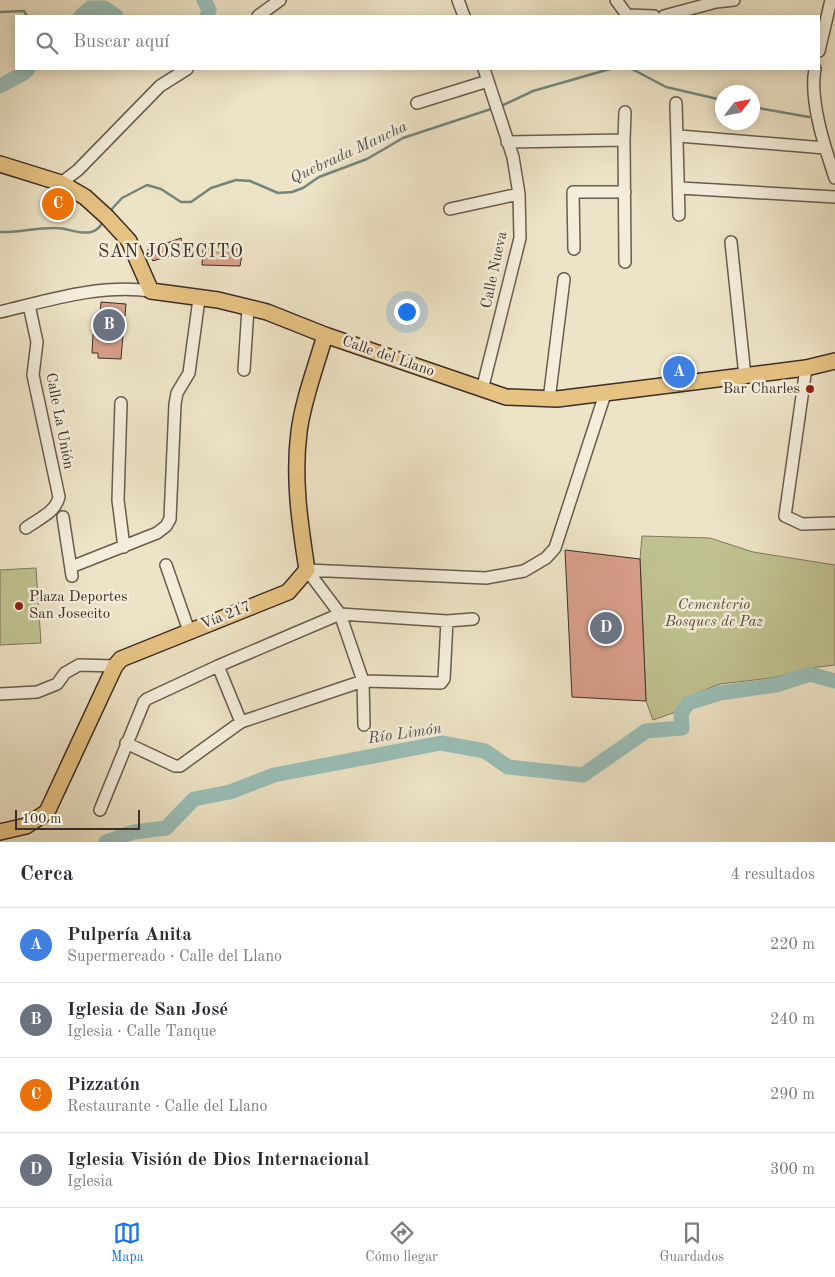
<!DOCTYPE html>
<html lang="es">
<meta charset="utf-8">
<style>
:root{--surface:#fff;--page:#f7f7f7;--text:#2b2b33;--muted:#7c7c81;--line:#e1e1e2;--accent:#1a73e8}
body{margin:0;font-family:"Old Standard TT",serif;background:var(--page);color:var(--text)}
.compass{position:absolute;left:715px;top:85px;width:45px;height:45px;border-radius:50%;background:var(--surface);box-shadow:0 2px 12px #0003;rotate:58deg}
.scale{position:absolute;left:15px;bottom:12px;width:125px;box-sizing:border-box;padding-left:5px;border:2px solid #3d2f26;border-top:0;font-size:14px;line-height:18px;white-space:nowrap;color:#3d2f26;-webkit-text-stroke:4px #f3edda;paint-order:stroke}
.you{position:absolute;left:406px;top:311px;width:18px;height:18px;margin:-12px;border:4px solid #fff;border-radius:50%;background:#1a73e8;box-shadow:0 0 0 8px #1a73e833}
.badge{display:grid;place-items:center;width:32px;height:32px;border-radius:50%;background:var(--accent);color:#fff;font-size:16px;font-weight:700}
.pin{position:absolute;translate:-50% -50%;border:2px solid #fff;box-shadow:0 1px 5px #0006}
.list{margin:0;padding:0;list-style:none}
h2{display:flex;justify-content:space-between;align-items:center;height:65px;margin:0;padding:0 20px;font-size:21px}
h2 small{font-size:16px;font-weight:400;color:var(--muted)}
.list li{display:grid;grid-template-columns:32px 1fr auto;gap:15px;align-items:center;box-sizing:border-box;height:75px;padding:0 20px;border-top:1px solid var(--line)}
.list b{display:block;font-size:19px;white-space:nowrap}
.list p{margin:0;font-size:16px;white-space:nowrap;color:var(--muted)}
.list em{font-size:16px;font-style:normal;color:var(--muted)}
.icon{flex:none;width:28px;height:28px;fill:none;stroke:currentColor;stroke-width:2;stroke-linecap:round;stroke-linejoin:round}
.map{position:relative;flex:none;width:835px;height:842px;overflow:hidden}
.search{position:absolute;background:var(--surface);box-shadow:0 2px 12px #0003;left:15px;right:15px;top:15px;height:55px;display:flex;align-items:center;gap:12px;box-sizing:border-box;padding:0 18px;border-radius:0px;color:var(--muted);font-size:19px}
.sheet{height:365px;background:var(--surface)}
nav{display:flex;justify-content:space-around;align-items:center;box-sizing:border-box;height:70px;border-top:1px solid var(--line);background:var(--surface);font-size:14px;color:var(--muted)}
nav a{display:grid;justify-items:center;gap:2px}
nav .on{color:var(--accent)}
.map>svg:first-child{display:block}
</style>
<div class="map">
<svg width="835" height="842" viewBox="0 0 835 842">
<rect width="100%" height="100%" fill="#ede3c6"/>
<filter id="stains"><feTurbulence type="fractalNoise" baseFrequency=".004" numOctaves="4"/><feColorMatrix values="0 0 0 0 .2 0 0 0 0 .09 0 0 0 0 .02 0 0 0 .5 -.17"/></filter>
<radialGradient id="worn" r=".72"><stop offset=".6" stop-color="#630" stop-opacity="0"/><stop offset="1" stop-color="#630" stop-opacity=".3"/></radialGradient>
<path fill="#c0c190" stroke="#7e785b" d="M 642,536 L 710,538 L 753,552 L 835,565 L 835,665 L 810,668 L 772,678 L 720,684 L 684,698 L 673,713 L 653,720 L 646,701 L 640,559 Z
M 36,568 L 41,643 L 0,645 L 0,570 Z"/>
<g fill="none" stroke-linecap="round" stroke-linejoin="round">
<path stroke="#74857c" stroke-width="2.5" d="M 0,12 L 24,11 L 27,16
M 632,69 L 666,87 L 722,100
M 499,107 L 533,91 L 610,69
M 752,107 L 809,117
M 110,211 L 122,198 L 147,185 L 161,189 L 181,202 L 191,202 L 211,188 L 236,180 L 250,181 L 278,193 L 292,192 L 303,188 L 319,177 L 367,159 L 403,138 L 494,108
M 0,232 C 19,233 37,227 56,228 C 67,228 81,235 91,232 C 97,231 100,227 103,222"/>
<path stroke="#99beb6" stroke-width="15" d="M 204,0 L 209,10 L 207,16
M 81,16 L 90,8 L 104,8 L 116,16
M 0,86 L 24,73 L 28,69
M 106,842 L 133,832 L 166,828 L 194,799 L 230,792 L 274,775 L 441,743 L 485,751 L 508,767 L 583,775 L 646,731 L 682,728 L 681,714 L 688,703 L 720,693 L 776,685 L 810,674 L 835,681"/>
</g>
<path fill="#d89f8b" stroke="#3d2f26" d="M 52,190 L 64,196 L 64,215 L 53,216 Z
M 181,238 L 185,251 L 153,261 L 147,250 Z
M 203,249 L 243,249 L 240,266 L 202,265 Z
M 101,302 L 126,304 L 125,316 L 119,315 L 118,335 L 123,335 L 121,359 L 98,358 L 98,353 L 92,353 L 93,334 L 99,335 Z
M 565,550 L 640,559 L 646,701 L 572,697 Z"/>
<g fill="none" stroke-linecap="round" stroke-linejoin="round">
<g stroke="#695c4e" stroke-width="14">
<path id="minor" d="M 458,0 L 464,16
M 616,0 L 627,15 L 654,16
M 258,16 L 280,0
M 664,16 L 716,2 L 734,0
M 819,51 L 831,0
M 815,69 C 809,100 825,148 835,178
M 417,103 L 488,81
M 676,103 L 679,215
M 679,136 L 825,148
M 624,140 L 625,262
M 507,142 L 624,140 L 625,112
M 61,183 L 78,170 L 160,86 L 187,69
M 680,188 L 835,197
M 450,209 L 519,194
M 731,242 L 745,376
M 574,249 L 573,192 L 625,192
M 0,312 C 50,300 99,284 151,291
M 806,368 L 785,516 L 802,524 L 835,523
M 244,370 L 248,308
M 482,390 L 520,238 L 519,194 L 513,157 L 484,69
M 549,400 L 564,279
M 121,403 L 118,500 L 124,547
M 63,517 L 72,576
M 26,528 C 38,519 56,512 59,497 L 33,375 L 37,342 L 29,305
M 166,565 L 189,631
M 71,567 L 157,533 L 166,526 L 170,519 L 175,404 L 177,393 L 189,373 L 199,299
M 307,570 L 486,578 L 524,571 L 546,558 L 555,548 L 605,394
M 307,570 L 340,614 L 363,681 L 364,725
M 218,666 L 241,722
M 0,694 L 37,692 L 57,684 L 65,673 L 79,665 L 115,666
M 126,743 L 175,766 L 180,766 L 241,722 L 363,681 L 441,683 L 444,679 L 447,621
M 100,810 L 144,702 L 147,699 L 218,666 L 340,614 L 447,621 L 473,619"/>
</g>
<g stroke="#3d2f26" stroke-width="18">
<path id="major" d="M 0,164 L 61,183 L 85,197 L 107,217 L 129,241 L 151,291 L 218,300 L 267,312 L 325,335 L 506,397 L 557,399 L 806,368 L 835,361
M 0,832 L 26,826 L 47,812 L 115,666 L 121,659 L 288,592 L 307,570 C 300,524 293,479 299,432 C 303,400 316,367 325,335"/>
</g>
<use href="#minor" stroke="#f3edda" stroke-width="11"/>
<use href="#major" stroke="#e6c283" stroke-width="15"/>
</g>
<g fill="#8f2418" stroke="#f3edda" stroke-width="2">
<circle cx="810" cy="389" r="5"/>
<circle cx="19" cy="606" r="5"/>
</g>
<g text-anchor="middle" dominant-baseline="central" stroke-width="5" stroke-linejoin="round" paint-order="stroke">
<g font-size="15" fill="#3d2f26" stroke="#f3edda">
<text transform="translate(495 270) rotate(-78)">Calle Nueva</text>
<text transform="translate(388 357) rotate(19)">Calle del Llano</text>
<text transform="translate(59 421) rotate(79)">Calle La Unión</text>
<text transform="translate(226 616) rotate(-22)">Vía 217</text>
</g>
<g font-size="15" fill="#3d2f26" stroke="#f3edda" text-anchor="end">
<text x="800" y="389">Bar Charles</text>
<text x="29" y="597" text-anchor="start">Plaza Deportes<tspan x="29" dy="17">San Josecito</tspan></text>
</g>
<g font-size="15" font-style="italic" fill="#574c3b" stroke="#f3edda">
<text x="714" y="605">Cementerio<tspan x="714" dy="17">Bosques de Paz</tspan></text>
</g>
<g font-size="16" font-style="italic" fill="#54534a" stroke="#f3edda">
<text transform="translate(349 153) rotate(-25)">Quebrada Mancha</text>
<text transform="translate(405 734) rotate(-8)">Río Limón</text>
</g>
<g font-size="18" letter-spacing="1" fill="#3d2f26" stroke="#f3edda">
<text x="171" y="252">SAN JOSECITO</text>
</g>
</g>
<rect width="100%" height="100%" filter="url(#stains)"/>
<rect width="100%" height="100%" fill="url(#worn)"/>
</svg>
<svg class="compass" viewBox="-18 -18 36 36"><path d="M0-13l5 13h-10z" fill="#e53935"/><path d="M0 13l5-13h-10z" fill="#7c7c81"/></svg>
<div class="scale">100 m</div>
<div class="you"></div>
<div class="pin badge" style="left:679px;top:372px;background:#3f7fe0">A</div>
<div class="pin badge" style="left:109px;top:325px;background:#6b7280">B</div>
<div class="pin badge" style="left:58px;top:204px;background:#e8710a">C</div>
<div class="pin badge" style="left:606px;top:628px;background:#6b7280">D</div>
<div class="search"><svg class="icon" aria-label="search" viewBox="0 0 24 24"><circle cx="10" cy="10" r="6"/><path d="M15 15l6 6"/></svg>Buscar aquí</div>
</div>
<section class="sheet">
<h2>Cerca<small>4 resultados</small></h2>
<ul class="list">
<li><span class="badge" style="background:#3f7fe0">A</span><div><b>Pulpería Anita</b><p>Supermercado · Calle del Llano</p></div><em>220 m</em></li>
<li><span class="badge" style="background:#6b7280">B</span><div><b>Iglesia de San José</b><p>Iglesia · Calle Tanque</p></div><em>240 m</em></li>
<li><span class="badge" style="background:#e8710a">C</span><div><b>Pizzatón</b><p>Restaurante · Calle del Llano</p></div><em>290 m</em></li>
<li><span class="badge" style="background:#6b7280">D</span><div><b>Iglesia Visión de Dios Internacional</b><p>Iglesia</p></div><em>300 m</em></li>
</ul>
</section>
<nav>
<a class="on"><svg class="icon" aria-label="map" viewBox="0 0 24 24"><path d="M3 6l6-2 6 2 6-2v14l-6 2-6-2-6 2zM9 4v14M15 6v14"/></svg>Mapa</a>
<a><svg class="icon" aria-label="directions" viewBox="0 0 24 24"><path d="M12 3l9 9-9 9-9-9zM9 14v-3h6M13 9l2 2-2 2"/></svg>Cómo llegar</a>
<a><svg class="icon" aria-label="saved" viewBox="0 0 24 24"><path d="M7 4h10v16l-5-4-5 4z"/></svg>Guardados</a>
</nav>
